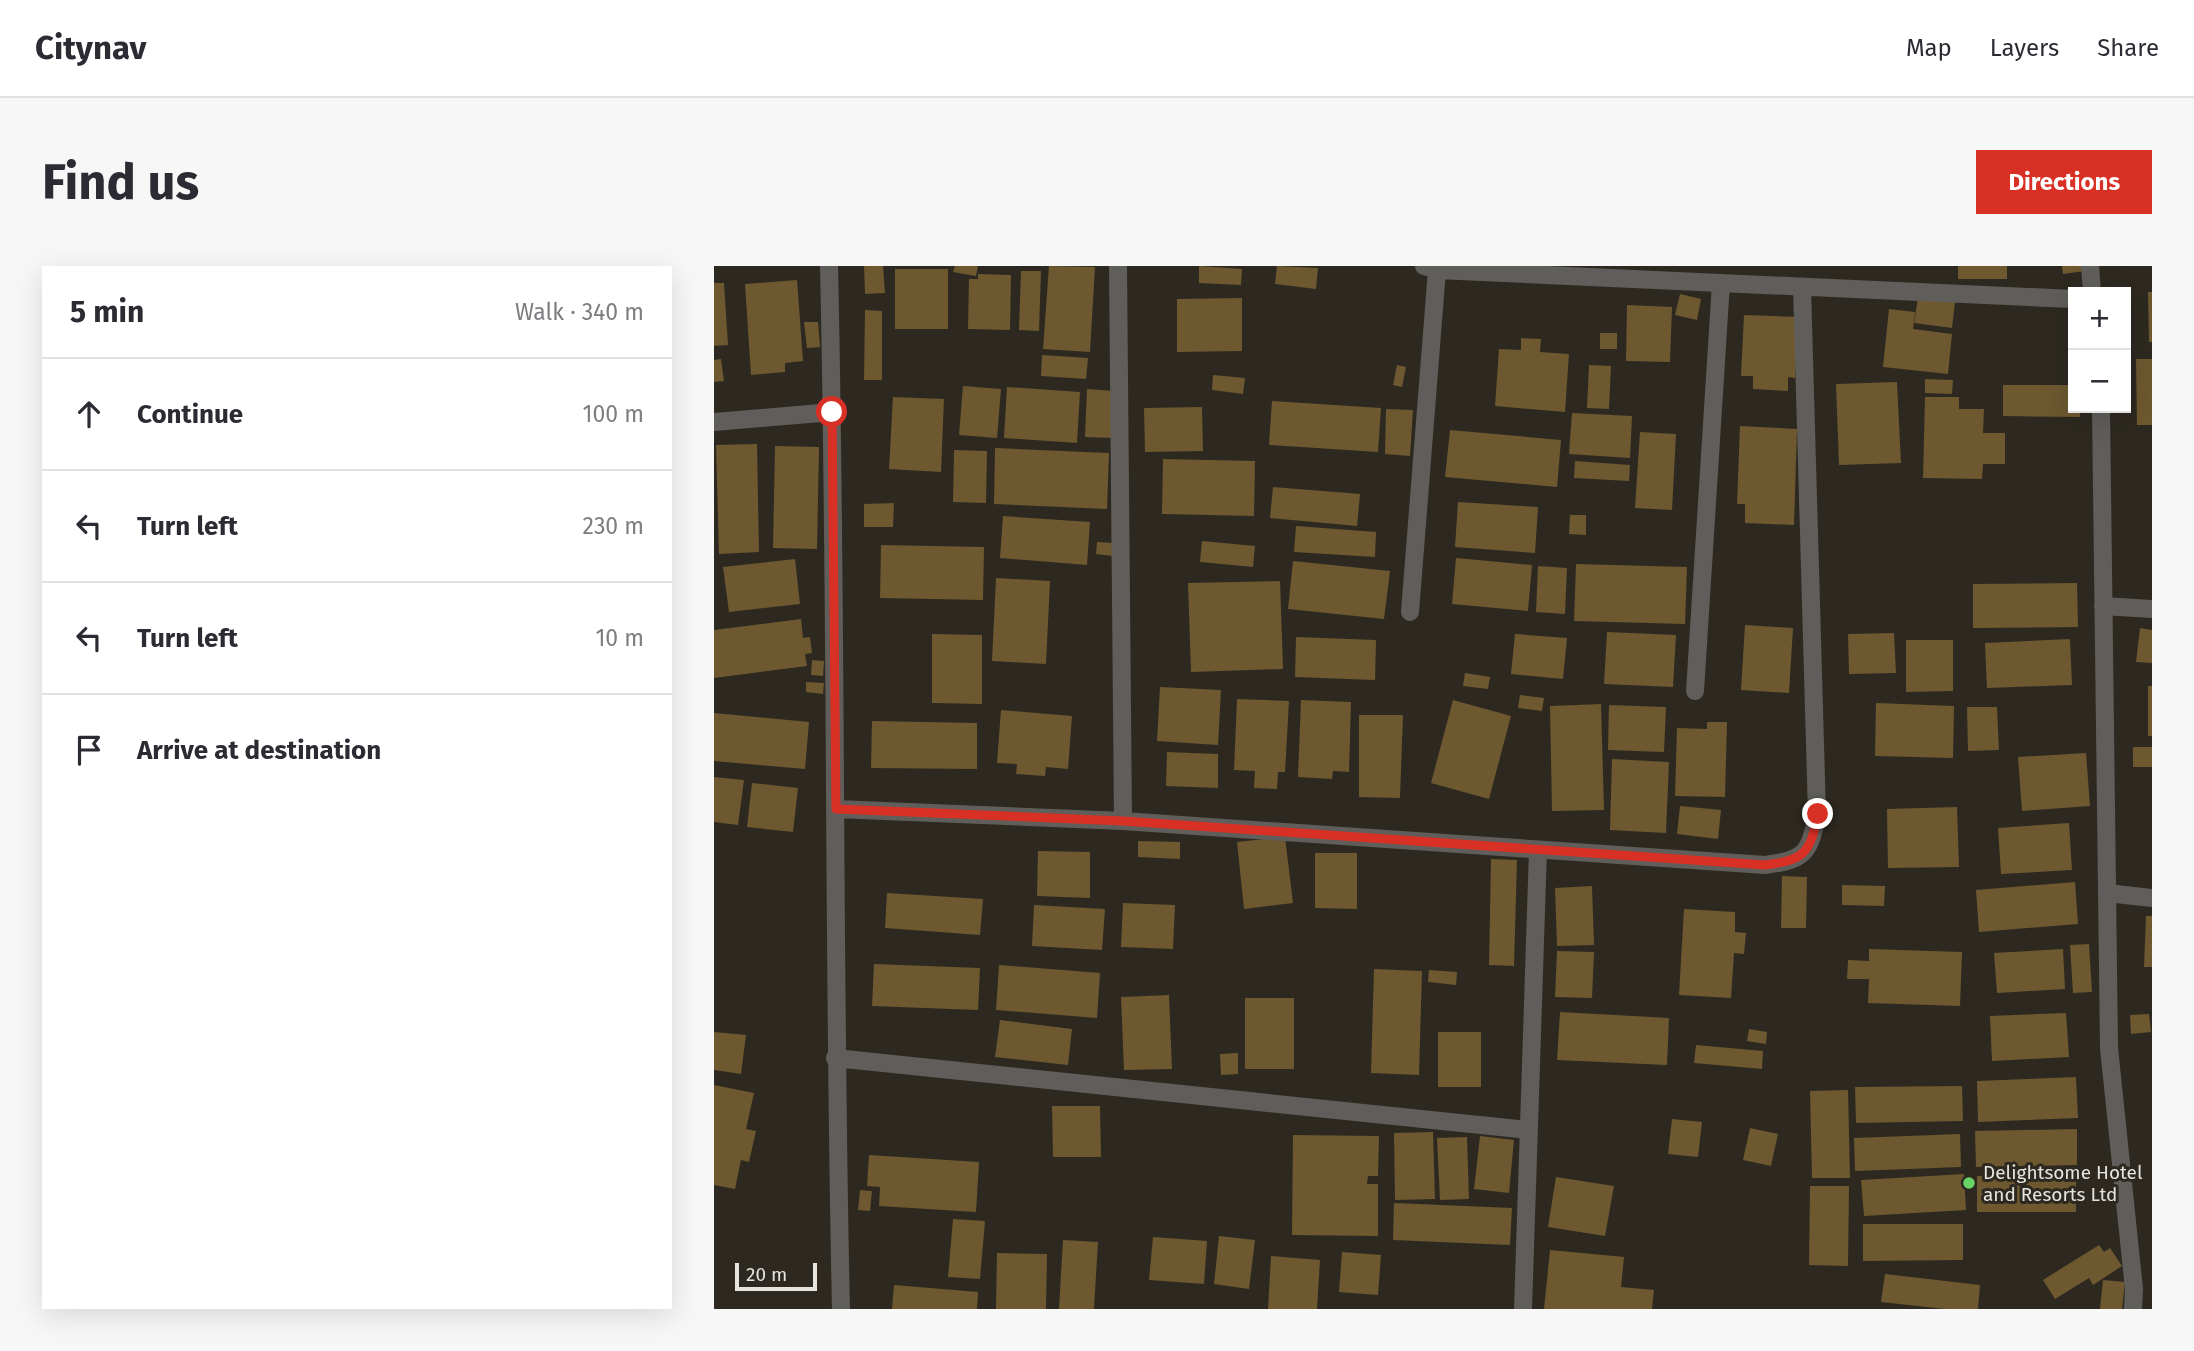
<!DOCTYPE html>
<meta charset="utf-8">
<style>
:root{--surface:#fff;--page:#f7f7f7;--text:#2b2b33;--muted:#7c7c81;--line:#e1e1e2;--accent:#d93025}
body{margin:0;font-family:"Fira Sans",sans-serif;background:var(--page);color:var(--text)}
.controls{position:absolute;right:21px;top:21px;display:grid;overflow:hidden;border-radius:0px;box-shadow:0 7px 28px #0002}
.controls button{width:63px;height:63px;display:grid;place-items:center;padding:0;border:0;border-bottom:2px solid var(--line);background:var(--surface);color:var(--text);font:35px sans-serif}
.scale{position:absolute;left:21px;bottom:18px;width:82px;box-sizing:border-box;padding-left:7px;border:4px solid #e7e4df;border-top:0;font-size:19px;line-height:24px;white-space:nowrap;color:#e7e4df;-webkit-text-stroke:5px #2d2921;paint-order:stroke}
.stop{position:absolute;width:21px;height:21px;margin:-16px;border:5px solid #d93025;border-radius:50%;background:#fff}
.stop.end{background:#d93025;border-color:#fff;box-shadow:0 2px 7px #0008}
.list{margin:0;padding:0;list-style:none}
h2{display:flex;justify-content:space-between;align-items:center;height:91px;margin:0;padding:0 28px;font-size:30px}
h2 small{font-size:23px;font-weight:400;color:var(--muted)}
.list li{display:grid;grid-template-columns:46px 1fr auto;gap:21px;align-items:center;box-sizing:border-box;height:112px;padding:0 28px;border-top:2px solid var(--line)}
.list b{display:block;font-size:26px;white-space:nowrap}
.list em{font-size:23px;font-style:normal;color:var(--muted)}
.icon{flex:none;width:38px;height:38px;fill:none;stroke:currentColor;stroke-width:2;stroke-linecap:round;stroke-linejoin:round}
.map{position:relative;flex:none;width:1438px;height:1043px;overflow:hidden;border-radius:0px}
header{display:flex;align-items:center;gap:42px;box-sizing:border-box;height:98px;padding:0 35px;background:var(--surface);border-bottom:2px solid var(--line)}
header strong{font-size:33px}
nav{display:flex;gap:38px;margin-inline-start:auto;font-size:24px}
.intro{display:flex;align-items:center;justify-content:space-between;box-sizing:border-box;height:168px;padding:0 42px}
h1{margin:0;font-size:49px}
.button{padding:18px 32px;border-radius:0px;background:var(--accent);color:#fff;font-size:24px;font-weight:700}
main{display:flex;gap:42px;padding:0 42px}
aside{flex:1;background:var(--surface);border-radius:0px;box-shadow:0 7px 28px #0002}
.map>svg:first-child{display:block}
</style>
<header>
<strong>Citynav</strong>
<nav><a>Map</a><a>Layers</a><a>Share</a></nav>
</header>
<div class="intro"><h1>Find us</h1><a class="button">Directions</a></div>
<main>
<aside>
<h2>5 min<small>Walk · 340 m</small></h2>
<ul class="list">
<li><svg class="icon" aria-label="ahead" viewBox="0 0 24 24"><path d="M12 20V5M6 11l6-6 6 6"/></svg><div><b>Continue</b></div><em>100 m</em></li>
<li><svg class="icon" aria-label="left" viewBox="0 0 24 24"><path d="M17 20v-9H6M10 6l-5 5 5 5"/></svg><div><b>Turn left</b></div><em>230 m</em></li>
<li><svg class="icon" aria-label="left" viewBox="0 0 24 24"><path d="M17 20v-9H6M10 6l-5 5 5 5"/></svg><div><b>Turn left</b></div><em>10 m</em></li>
<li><svg class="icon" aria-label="arrive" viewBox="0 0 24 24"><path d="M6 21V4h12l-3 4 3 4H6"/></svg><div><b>Arrive at destination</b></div></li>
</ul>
</aside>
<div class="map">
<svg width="1438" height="1043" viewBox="0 0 1438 1043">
<rect width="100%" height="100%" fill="#2d2921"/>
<path fill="#6d582f" d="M 150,0 L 169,0 L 171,27 L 151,28 Z
M 241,0 L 264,0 L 262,10 L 239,6 Z
M 335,0 L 381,1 L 376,86 L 329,83 Z
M 485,0 L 528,3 L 527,19 L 485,17 Z
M 563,0 L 604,2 L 602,23 L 561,18 Z
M 1244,0 L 1293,0 L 1293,13 L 1244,13 Z
M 1348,0 L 1370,0 L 1371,5 L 1349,8 Z
M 181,3 L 234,3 L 234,63 L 181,63 Z
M 307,5 L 327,5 L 325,65 L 305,64 Z
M 264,8 L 297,9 L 296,64 L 254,63 L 255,13 L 264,13 Z
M 83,14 L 89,95 L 71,97 L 71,106 L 37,109 L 31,18 Z
M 0,17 L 10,17 L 14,79 L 0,80 Z
M 1434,26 L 1438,26 L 1438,76 L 1435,76 Z
M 966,28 L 987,33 L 983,54 L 961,49 Z
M 1204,31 L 1241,36 L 1238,62 L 1200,57 Z
M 528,32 L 528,85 L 463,86 L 463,33 Z
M 913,39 L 958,41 L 956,96 L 912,95 Z
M 1175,43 L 1201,46 L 1199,63 L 1238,68 L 1234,108 L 1169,101 Z
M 151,44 L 168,45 L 168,114 L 150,114 Z
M 1030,49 L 1084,51 L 1081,112 L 1074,111 L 1074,125 L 1039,123 L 1039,110 L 1027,110 Z
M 90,56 L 104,56 L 106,81 L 93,82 Z
M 886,67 L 903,67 L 903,83 L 886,83 Z
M 807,72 L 827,73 L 826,86 L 855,88 L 851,146 L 781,140 L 785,83 L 807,84 Z
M 328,89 L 374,92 L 372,113 L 327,110 Z
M 7,93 L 10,115 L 0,116 L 0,94 Z
M 1422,93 L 1438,93 L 1438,159 L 1423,159 Z
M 683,99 L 692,101 L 688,121 L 679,119 Z
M 875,99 L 897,100 L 895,143 L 873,142 Z
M 499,109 L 531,112 L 529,128 L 498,124 Z
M 1211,113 L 1239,114 L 1238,128 L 1211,127 Z
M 1183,116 L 1187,197 L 1125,199 L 1122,118 Z
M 1289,119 L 1359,119 L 1359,142 L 1366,142 L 1366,151 L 1289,150 Z
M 249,120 L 287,123 L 283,172 L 245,169 Z
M 293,121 L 366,126 L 363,177 L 290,172 Z
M 373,123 L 400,125 L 398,172 L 371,171 Z
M 179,131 L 230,133 L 227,206 L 175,203 Z
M 1211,131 L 1245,131 L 1245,143 L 1270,143 L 1269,167 L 1291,167 L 1291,198 L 1269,198 L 1268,213 L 1209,212 Z
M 558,135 L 667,142 L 664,186 L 555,179 Z
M 488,141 L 489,185 L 431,186 L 430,142 Z
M 672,143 L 699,144 L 696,190 L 671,188 Z
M 858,147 L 918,150 L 916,192 L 855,188 Z
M 1026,160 L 1083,163 L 1080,259 L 1031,257 L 1031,238 L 1023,238 Z
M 736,164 L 847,174 L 843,221 L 731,211 Z
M 926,166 L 962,168 L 958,244 L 921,242 Z
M 43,178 L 45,286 L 5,288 L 2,179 Z
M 61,180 L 105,181 L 103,283 L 59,282 Z
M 281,182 L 395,187 L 393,243 L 280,238 Z
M 240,184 L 273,185 L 272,237 L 239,236 Z
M 449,193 L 541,195 L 540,250 L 448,248 Z
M 861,195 L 916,199 L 915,215 L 860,212 Z
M 559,221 L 646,228 L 643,260 L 556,252 Z
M 744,236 L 824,241 L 821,287 L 741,281 Z
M 180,237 L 179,261 L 150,261 L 150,238 Z
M 856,249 L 872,249 L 872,269 L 855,268 Z
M 289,250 L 376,256 L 373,299 L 286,292 Z
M 582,260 L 662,266 L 661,291 L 580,286 Z
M 488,275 L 541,280 L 539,301 L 486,296 Z
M 383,276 L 400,277 L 399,290 L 382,288 Z
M 167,279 L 270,281 L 269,334 L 166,332 Z
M 742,292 L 818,299 L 814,345 L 738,338 Z
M 81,293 L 86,338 L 15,346 L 9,301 Z
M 579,295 L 676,305 L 670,353 L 574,343 Z
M 862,298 L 973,301 L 971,358 L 860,355 Z
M 824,300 L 853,302 L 851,348 L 822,346 Z
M 282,312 L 336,315 L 332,398 L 278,395 Z
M 566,315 L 569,403 L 477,406 L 474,317 Z
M 1363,317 L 1364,361 L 1259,362 L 1259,318 Z
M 87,353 L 89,372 L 96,371 L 98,387 L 91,388 L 93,400 L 0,412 L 0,364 Z
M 1031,359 L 1079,362 L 1075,427 L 1027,424 Z
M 1426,362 L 1438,364 L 1438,397 L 1422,396 Z
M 893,366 L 962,369 L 959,421 L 890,418 Z
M 1180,367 L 1182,407 L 1135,408 L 1134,368 Z
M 218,368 L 268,369 L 268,438 L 218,437 Z
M 801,368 L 853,372 L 849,413 L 797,408 Z
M 582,371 L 662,374 L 661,414 L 581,411 Z
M 1356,373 L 1358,419 L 1273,422 L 1271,377 Z
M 1192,374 L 1239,374 L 1239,425 L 1192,426 Z
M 98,394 L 110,395 L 109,410 L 97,409 Z
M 751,407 L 776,411 L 774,423 L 749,420 Z
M 92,416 L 110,417 L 109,428 L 92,426 Z
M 1434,420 L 1438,420 L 1438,470 L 1434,470 Z
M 446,421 L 507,424 L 504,479 L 443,475 Z
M 806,429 L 830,432 L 828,445 L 804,442 Z
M 523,433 L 575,435 L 571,506 L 564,506 L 563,523 L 540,522 L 541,505 L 520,504 Z
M 587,434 L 637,436 L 635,506 L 619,505 L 618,513 L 584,511 Z
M 739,434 L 797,450 L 775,533 L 717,517 Z
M 1162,437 L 1240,440 L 1239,492 L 1161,490 Z
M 887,438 L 890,544 L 838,545 L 836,440 Z
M 895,439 L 952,441 L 950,486 L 894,484 Z
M 1253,441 L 1283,441 L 1285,484 L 1254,485 Z
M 287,444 L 358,450 L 354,503 L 332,501 L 331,510 L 302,508 L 303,498 L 283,497 Z
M 0,447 L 95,456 L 91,503 L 0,495 Z
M 645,449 L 689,449 L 686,532 L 645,531 Z
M 158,455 L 263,457 L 263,503 L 157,502 Z
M 993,456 L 1013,456 L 1011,531 L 961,530 L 963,462 L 993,463 Z
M 1419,481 L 1438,481 L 1438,501 L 1419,501 Z
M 453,486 L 504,488 L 504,522 L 452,520 Z
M 1372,487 L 1376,540 L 1308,545 L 1304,491 Z
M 898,493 L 955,496 L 952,567 L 896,564 Z
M 0,511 L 30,514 L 24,559 L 0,556 Z
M 38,517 L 84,522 L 79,566 L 33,561 Z
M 966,540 L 1007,544 L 1004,573 L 963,568 Z
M 1243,541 L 1245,601 L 1174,602 L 1173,543 Z
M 1355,557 L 1358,604 L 1287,608 L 1284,562 Z
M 571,571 L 579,637 L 530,643 L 523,576 Z
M 424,575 L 466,576 L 466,593 L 424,591 Z
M 324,585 L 376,586 L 376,632 L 323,630 Z
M 601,587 L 643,587 L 643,643 L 601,642 Z
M 777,593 L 803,594 L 800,700 L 775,699 Z
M 1068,610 L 1093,611 L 1092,662 L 1067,662 Z
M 1361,616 L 1364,658 L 1265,666 L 1262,624 Z
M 1128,619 L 1171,620 L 1170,640 L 1128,639 Z
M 878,620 L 880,679 L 843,680 L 841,622 Z
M 173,627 L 269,633 L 266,669 L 171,662 Z
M 409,637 L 461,639 L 459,683 L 407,681 Z
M 320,639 L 391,643 L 388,684 L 318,680 Z
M 970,643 L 1021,646 L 1021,666 L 1032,667 L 1030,688 L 1020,687 L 1017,732 L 965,729 Z
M 1432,650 L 1438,650 L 1438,701 L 1430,701 Z
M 1375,678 L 1378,726 L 1359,727 L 1356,679 Z
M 1155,683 L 1248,686 L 1246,740 L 1154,737 L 1155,713 L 1133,713 L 1134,694 L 1155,695 Z
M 1349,683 L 1351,723 L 1283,727 L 1280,687 Z
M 843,685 L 880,686 L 878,732 L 841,731 Z
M 160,698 L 266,702 L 264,744 L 158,740 Z
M 285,699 L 386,707 L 383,752 L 282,744 Z
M 660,703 L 708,705 L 705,809 L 657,807 Z
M 715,704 L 743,706 L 742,719 L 714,716 Z
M 455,729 L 458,803 L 410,804 L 407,731 Z
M 531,732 L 580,732 L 580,803 L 531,803 Z
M 846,746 L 955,752 L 953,799 L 843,794 Z
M 1352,747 L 1355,791 L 1278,795 L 1276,750 Z
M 1435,748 L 1437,766 L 1417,768 L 1416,749 Z
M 286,754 L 358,763 L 354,799 L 281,791 Z
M 1035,763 L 1053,766 L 1052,778 L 1033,775 Z
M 0,766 L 32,769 L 27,808 L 0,804 Z
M 724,766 L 767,766 L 767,821 L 724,821 Z
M 982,779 L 1049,785 L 1048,803 L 980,797 Z
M 524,787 L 524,808 L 507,809 L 506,788 Z
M 1362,811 L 1364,852 L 1264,856 L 1263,815 Z
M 0,819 L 40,827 L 32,863 L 42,865 L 35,896 L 27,894 L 21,923 L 0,919 Z
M 1248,820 L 1249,855 L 1142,857 L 1141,821 Z
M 1134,824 L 1136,912 L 1098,912 L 1096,825 Z
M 338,840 L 386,840 L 387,891 L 339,891 Z
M 958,853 L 988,856 L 984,891 L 954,888 Z
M 1036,862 L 1064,868 L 1057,900 L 1029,894 Z
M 1363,863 L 1363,899 L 1262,901 L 1261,865 Z
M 719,866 L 721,933 L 681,934 L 680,867 Z
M 1246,868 L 1247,901 L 1141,905 L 1140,872 Z
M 579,869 L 665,870 L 664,910 L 654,910 L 653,918 L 664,918 L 664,970 L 578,969 Z
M 766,870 L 800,874 L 795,927 L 760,923 Z
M 753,871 L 755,933 L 726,934 L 723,872 Z
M 155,889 L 265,896 L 262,946 L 165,940 L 166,921 L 153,920 Z
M 1250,908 L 1252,944 L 1150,950 L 1147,914 Z
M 1263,910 L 1362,910 L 1362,946 L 1263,946 Z
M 842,911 L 900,920 L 891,970 L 834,961 Z
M 1096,920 L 1135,920 L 1134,1000 L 1095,999 Z
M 146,924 L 158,925 L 156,945 L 144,944 Z
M 680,937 L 798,942 L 796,979 L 679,974 Z
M 239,953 L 271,955 L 266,1013 L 234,1011 Z
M 1149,958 L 1249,958 L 1249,994 L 1149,995 Z
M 505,970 L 541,974 L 535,1023 L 500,1018 Z
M 439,971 L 493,975 L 490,1018 L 435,1014 Z
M 349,974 L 384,976 L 380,1043 L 345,1043 Z
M 1385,979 L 1390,986 L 1396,982 L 1408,1000 L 1379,1019 L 1375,1012 L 1341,1033 L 1329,1014 Z
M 836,984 L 910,991 L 907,1021 L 940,1024 L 938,1043 L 830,1043 Z
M 628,986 L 667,989 L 664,1029 L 625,1026 Z
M 283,987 L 333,988 L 332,1043 L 282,1043 Z
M 557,990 L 606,994 L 603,1043 L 554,1043 Z
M 1171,1008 L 1266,1019 L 1264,1043 L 1231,1043 L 1167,1036 Z
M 1389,1014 L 1411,1016 L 1408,1043 L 1386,1043 Z
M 180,1019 L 264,1026 L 263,1043 L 178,1043 Z"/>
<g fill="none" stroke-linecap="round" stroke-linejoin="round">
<path stroke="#605e5a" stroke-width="18" d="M 115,0 C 123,348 119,695 127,1043
M 404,0 L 409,555
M 710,0 L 723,4 L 1359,33
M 1376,0 L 1378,26
M 1387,142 L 1395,782 L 1420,1023 L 1419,1043
M 0,156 L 118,146
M 1389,340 L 1438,343
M 696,346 L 723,4
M 981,425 L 1007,17
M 122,543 L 409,555 L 1051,599 C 1091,594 1096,587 1103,548 L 1088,22
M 1393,627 L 1438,632
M 121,792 L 814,864
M 809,1043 L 824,584"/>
</g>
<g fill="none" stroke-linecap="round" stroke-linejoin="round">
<path stroke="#d93025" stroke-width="9" d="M 118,146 L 122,543 L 409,555 L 1051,599 C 1091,594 1096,587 1104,548"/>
</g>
<circle fill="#68d465" stroke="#2d2921" stroke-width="2.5" cx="1255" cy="917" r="7"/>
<g text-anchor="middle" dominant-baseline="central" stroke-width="6" stroke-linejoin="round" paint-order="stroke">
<g font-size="19" fill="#e7e4df" stroke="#2d2921" text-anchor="start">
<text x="1269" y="906">Delightsome Hotel<tspan x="1269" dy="22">and Resorts Ltd</tspan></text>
</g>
</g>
</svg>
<div class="controls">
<button>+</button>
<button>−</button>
</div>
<div class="scale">20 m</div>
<div class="stop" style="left:118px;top:146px"></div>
<div class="stop end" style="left:1104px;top:548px"></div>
</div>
</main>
